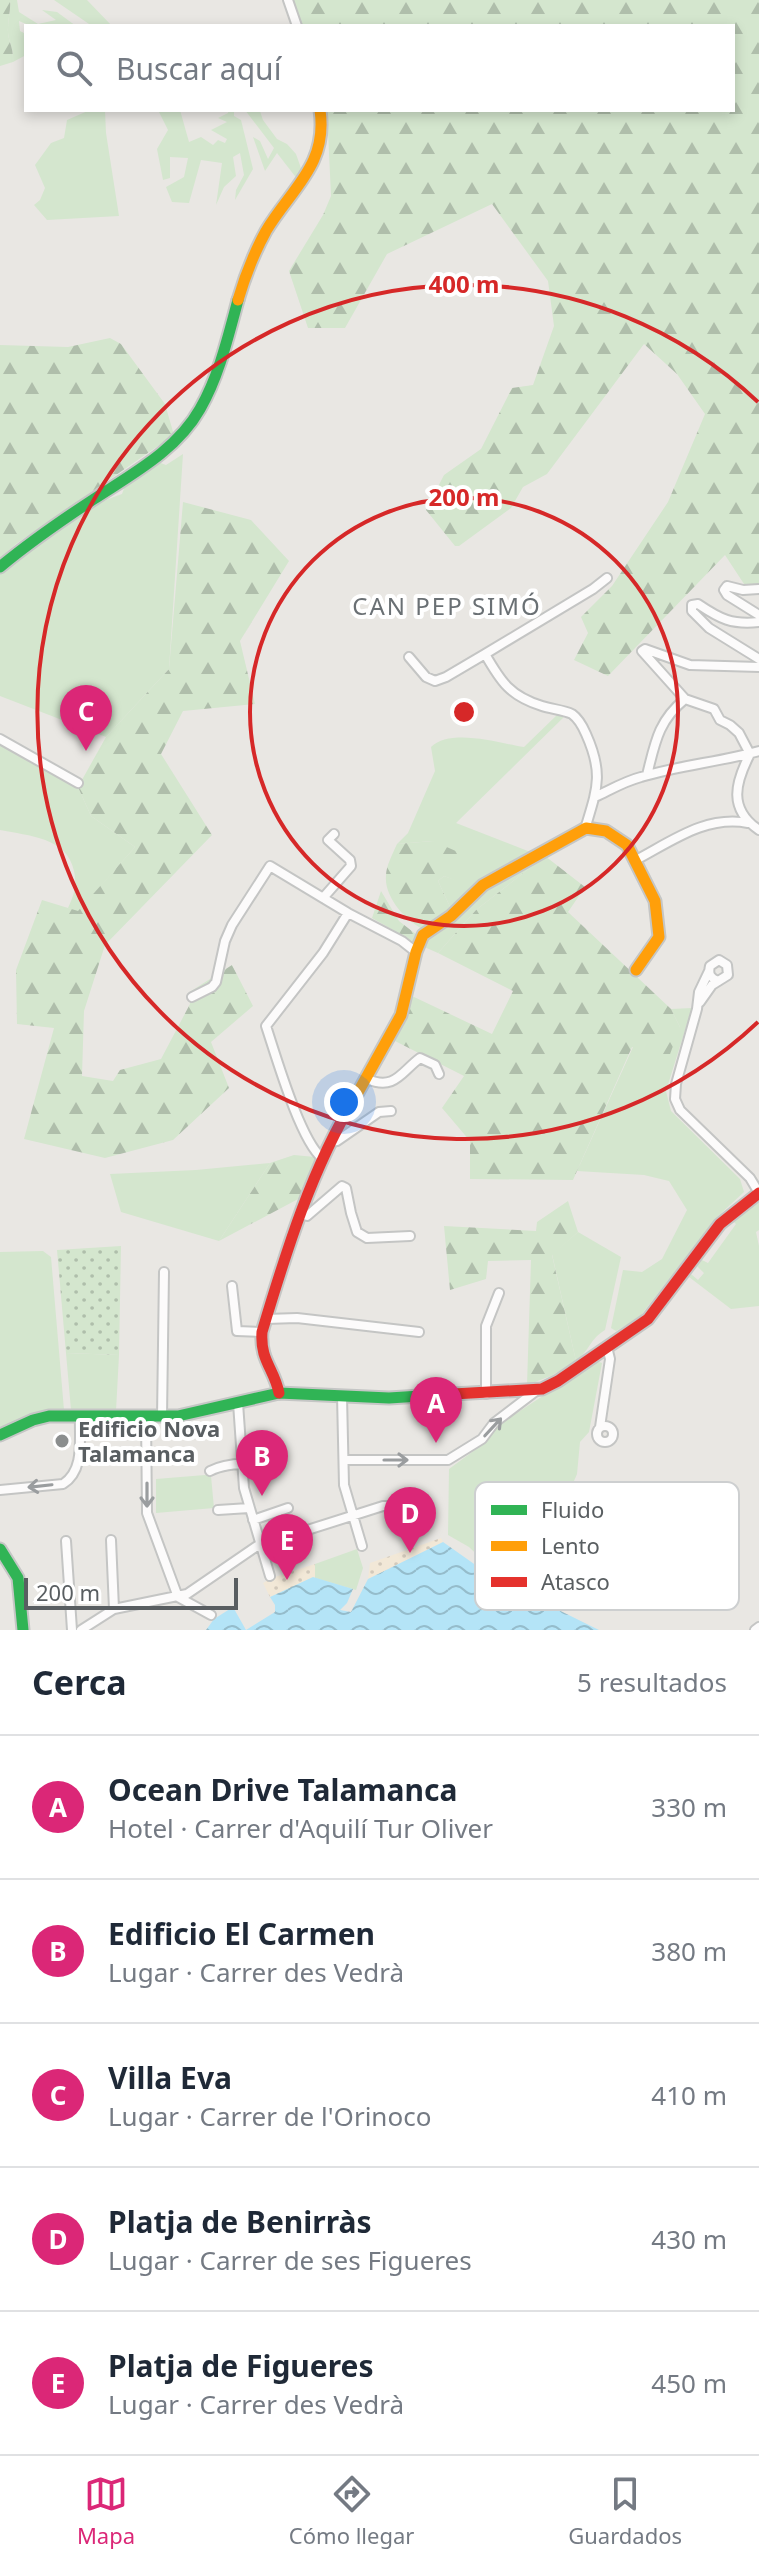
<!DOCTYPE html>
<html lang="es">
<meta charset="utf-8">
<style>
:root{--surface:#fff;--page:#f2f2f3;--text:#1f2937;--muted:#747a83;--line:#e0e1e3;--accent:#db2777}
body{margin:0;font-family:"Noto Sans",sans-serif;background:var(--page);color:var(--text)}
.scale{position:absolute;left:24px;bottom:20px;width:214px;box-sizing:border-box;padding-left:8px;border:4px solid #595e61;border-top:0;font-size:22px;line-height:28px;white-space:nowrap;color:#595e61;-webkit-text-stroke:6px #fff;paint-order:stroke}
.you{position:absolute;left:344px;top:1102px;width:28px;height:28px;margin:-20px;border:6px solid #fff;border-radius:50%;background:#1a73e8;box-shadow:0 0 0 12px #1a73e833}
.badge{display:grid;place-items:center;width:52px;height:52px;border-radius:50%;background:var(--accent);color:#fff;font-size:26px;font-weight:700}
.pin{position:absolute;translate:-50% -66px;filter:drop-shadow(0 2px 4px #0008)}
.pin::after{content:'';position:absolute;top:42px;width:28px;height:24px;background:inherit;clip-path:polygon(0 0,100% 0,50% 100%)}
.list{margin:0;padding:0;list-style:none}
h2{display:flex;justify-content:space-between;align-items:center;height:104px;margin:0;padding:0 32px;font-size:34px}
h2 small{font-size:26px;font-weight:400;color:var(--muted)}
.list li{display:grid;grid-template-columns:52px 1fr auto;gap:24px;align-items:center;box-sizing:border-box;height:144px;padding:0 32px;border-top:2px solid var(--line)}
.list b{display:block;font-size:30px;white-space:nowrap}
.list p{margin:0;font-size:26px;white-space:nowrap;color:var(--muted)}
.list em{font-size:26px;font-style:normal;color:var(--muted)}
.icon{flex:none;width:44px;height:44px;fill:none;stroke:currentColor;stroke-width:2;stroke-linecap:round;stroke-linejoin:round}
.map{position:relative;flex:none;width:759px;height:1630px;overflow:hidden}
.search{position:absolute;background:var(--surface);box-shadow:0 4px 12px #0003;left:24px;right:24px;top:24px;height:88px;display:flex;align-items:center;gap:20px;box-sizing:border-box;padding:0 28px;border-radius:0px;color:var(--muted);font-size:30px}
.sheet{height:824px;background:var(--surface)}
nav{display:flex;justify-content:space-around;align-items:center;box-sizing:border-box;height:112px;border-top:2px solid var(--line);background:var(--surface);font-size:22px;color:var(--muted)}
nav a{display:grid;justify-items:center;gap:4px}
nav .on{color:var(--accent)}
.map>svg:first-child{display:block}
</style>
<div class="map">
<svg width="759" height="1630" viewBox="0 0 759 1630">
<defs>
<pattern id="forest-firs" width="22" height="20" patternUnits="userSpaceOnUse" patternTransform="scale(2)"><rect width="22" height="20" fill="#d4e6ce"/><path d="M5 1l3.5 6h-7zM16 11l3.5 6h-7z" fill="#afbeab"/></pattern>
<pattern id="sand-dots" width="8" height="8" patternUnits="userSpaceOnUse" patternTransform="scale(2)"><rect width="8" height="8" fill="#f2e8d7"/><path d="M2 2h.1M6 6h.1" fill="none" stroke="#d2c9bb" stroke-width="1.8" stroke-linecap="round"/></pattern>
<pattern id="garden-dots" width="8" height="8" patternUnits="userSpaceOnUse" patternTransform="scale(2)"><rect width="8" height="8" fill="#d4e6ce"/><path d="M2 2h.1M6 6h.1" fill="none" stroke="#afbeab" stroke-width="1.8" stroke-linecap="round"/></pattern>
<pattern id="water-waves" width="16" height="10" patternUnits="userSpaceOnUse" patternTransform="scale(2)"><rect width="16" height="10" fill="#b4e4f7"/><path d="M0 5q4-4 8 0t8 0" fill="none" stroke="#95bccb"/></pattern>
</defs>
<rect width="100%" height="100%" fill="#e9e7e3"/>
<path fill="#d4e6ce" d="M 10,0 L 17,0 L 19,12 L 38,24 L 56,20 L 42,10 L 57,12 L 76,26 L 31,26 L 19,21 L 20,31 L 26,34 L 26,55 L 13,62 C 14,47 7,40 8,28 C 8,18 11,10 10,0 Z
M 54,0 L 87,0 L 112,26 L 92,26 Z
M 90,110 L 105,110 L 106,133 L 119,216 L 47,220 L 34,205 L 40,200 L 45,188 L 35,165 L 51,143 L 64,138 L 67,120 Z
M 158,110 L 180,110 L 189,142 L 201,137 L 213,145 L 218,140 L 225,143 L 227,139 L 211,130 L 227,122 L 218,118 L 228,113 L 229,110 L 234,110 L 234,116 L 241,120 L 253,169 L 235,200 L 236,190 L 244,175 L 240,153 L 233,157 L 236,176 L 224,187 L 216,205 L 222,163 L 201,160 L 189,203 L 172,202 L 166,187 L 184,177 L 188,158 L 170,157 L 170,178 L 163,180 L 157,149 L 168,130 Z
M 245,110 L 260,111 L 263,120 L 277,139 L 287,144 L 296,154 L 302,171 L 298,180 L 277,153 L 265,171 L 253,137 L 260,141 L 268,159 L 274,148 Z
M 183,454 L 169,669 L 106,737 L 0,696 L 0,573 C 34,542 79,508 122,494 L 126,483 L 158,462 L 166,465 Z
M 558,714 L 566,715 L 456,823 L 533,853 L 452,911 L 438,881 L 444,876 L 456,880 L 433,841 L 397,844 L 408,833 L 435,771 L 431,747 C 451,728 498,743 524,747 Z
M 0,744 L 78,787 L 91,816 L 135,847 L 78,912 L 68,908 C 74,895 77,886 74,871 C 67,837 29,836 0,830 Z
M 545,856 L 476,910 L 438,953 L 422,946 L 428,936 L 494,882 Z
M 692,1008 L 666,1091 L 671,1111 L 740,1179 L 744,1192 L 717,1217 L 638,1319 L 616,1331 L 611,1328 L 623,1270 L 642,1272 L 662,1259 L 687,1210 L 669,1181 L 644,1175 L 577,1171 L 633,1047 L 680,1027 L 671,1009 Z
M 270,1163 L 219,1241 L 121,1212 L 110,1174 L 196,1170 Z
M 759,1202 L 759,1230 L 756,1232 L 759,1246 L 759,1306 L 731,1309 L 689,1277 L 691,1274 L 698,1280 L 704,1273 L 697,1266 L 702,1260 L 708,1263 L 736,1224 L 733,1221 Z
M 578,1232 L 621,1257 L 605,1330 C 590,1339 590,1350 576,1361 L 552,1254 Z
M 43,1251 L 51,1257 L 64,1410 L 41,1412 L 0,1427 L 0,1252 Z
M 66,1353 L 119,1355 L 116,1411 L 71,1410 Z
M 596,1361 L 602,1363 L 589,1432 L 580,1442 L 577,1474 L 557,1520 L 528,1536 L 521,1571 L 528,1588 L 497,1574 L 469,1547 L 448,1535 L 449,1469 L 487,1441 L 497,1426 Z
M 205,1475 L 211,1476 L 214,1508 L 156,1513 L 156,1479 Z
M 357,1549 L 363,1568 L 356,1590 L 315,1578 L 315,1564 Z"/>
<path fill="url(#forest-firs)" d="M 0,0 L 10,0 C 11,10 8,18 8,28 C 7,40 14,47 13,62 L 0,66 Z
M 291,0 L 759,0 L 759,584 L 744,584 L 725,555 L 608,676 L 574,660 L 588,633 L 581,617 L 612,586 L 668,502 L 705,414 L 677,374 L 644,344 L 547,474 L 523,487 L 511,508 L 459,546 L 455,546 L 426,510 L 444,475 L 481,449 L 512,388 L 533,385 L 554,326 L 548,281 L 492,204 L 387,254 L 345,328 L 308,328 L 289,271 L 323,215 L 331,196 L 327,110 L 733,110 L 733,26 L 303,26 Z
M 110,338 L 121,344 L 165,404 L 174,435 L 16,544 L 0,558 L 0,345 L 68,347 Z
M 183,502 L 251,520 L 289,561 L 240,641 L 255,704 L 183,711 L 161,754 L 212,835 L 105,945 L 84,1011 L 82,1076 L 113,1081 L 120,1070 L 161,1059 L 190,1004 L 188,993 L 232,965 L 253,1006 L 211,1042 L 229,1088 L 173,1140 L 105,1158 L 24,1139 L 54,1028 L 17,1024 L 16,970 L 42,900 L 78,911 L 135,847 L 91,816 L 78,787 L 106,737 L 169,669 Z
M 433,841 L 458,852 L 457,881 L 444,876 L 438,881 L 452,911 L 423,929 C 406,921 384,897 386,876 C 386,866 393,853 397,844 Z
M 545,856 L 585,887 L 568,912 L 671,1009 L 680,1027 L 666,1065 L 632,1047 L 573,1180 L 470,1179 L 470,1141 L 442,1108 L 464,1076 L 395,1041 L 412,996 L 492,1034 L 513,991 L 438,953 L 476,910 Z
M 381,891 L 399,921 L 417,935 L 414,942 L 372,918 Z
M 294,1155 L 315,1157 L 314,1169 L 300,1198 L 219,1241 L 270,1163 Z
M 568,1201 L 578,1232 L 552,1255 L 576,1361 L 551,1376 L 527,1385 L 531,1260 L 488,1261 L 486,1279 L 450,1290 L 444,1226 L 536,1231 L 537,1222 Z"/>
<path fill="url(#sand-dots)" d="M 441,1538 L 443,1542 L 368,1579 L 370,1563 Z
M 315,1564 L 315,1578 L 270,1597 L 263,1583 L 272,1578 Z"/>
<path fill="url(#garden-dots)" d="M 121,1246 L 119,1355 L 66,1353 L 57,1250 Z"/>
<path fill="url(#water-waves)" d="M 443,1542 L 494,1578 L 599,1630 L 206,1630 L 214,1619 L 233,1607 L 246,1630 L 275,1612 L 275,1605 L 270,1597 L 313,1577 L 353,1589 L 347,1603 L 340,1610 L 351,1612 L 368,1579 Z"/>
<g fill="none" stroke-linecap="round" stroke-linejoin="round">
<g stroke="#c4c5c4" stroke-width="12">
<path id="street" d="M 288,0 L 297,26
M 759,589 L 743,590 L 727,586 L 724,590 L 727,595 L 759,615
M 759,622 C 732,625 720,619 698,604 L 692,605 L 692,611 L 709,628 L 759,659
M 409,657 L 426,677 L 435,681 L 446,677 L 485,654
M 759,667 L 690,665 L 645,649 L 642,651 L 685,699 L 714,709 L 720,720 L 730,725 L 739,733 L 750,754 C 735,783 728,809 759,830
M 0,739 L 78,783
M 647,775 C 655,743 658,721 685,699
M 595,797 C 610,790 625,781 641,777 C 680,765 720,762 759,751
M 585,829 C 597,789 604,774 586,734 C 583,727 579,719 572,714 C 564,710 551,709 542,706 C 510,696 501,682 485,654 L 593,589 L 607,578
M 636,860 C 672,841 706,815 748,823
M 323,898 L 351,866 L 350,860 L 328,840 L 334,834
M 709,971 L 699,992 L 697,1009 L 676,1084 L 675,1099 L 680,1110 L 750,1178 L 759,1193
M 192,997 L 212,987 L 216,982 L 225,941 L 232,925 L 270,866 L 348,913 L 402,941 L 416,952
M 700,1002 L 712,985 L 728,975 L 727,965 L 719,960 L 710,966 C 708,974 710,978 718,981
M 367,1079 C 395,1091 401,1072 420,1058 L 435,1065 L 439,1074
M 330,1142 L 337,1141 L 379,1112 L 391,1111
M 322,1158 C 300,1140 276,1056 266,1026 L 323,953 L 348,913
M 303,1214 L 307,1216 L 342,1186 L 346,1188 L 351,1213 L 357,1232 L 367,1238 L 410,1236
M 232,1286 L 237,1331 L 262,1332
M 266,1319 L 297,1318 L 419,1332
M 486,1394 L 486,1326 L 499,1293
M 342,1396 L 344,1485 L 362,1546
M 238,1403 L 244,1488 L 270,1576
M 146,1417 L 147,1513 L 178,1597 L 211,1615
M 162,1417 L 164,1272
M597 1434a8 8 0 1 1 16 0a8 8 0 1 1-16 0Z
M 600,1427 L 610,1359 L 607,1347
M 344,1460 L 448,1460 L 482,1439 L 494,1423 L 536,1391
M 210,1471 C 229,1461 259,1463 280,1465
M 0,1490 L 63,1484 C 85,1470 79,1439 80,1416
M 218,1510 L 249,1508
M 253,1520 L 288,1508
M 111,1540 L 114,1609
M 66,1541 L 72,1630
M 81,1630 L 114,1609 L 187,1594 L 257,1546 L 383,1506 L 411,1506
M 755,1630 L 759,1627"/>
</g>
<g stroke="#c5c6c5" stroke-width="15">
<path id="fast" d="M 0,567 C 30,542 62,520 94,499 C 132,474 177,450 200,409 C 219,376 228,337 238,300
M 0,1435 L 33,1420 L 49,1416 L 178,1416 L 279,1393 L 389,1398 L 436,1395
M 0,1549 L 18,1578 L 23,1630"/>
</g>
<g stroke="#c5c6c5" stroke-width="15">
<path id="slow" d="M 238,300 C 245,276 254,253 266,231 C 291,189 328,165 320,110
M 356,1096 L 401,1015 L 416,952 L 423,935 L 451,916 L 483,885 L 586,828 L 606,831 L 627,845 L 655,901 L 659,937 L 636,970"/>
</g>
<g stroke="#c5c6c5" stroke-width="15">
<path id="jam" d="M 279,1393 C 274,1368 260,1361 262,1332 C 286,1252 312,1167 356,1096
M 436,1395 L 542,1389 L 558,1381 L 648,1319 L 720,1224 L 759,1193"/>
</g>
<use href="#street" stroke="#fcfbfb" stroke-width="8"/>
<use href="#fast" stroke="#30b455" stroke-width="11"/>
<use href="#slow" stroke="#ff9f0a" stroke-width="11"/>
<use href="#jam" stroke="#e5322d" stroke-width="11"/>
</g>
<defs><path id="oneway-shaft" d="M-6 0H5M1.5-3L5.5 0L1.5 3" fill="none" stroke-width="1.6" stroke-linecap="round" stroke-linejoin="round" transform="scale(2)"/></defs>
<g stroke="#9a9d9f">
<use href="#oneway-shaft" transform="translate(493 1427) rotate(-47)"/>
<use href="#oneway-shaft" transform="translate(396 1460)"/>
<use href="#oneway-shaft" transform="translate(40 1486) rotate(174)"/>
<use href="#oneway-shaft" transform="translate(147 1495) rotate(90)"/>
</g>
<g fill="none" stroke="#d62828" stroke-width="4">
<circle cx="464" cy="712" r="214"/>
<path d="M758 1022A427 427 0 1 1 758 402"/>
</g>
<circle fill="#8b8e8e" stroke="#fff" stroke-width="3" cx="62" cy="1441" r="8"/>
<g text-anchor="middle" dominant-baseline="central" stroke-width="8" stroke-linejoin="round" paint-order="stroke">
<g font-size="22" font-weight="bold" fill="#595e61" stroke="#fff" text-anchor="start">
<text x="78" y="1428">Edificio Nova<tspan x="78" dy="25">Talamanca</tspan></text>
</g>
<g font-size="24" letter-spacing="2" fill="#6a7074" stroke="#fff">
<text x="447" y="605">CAN PEP SIMÓ</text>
</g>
</g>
<rect x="475" y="1482" width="264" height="128" rx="12" fill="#fff" stroke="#cdcfd0" stroke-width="2"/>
<rect x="491" y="1505" width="36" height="10" fill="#30b455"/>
<rect x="491" y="1541" width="36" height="10" fill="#ff9f0a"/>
<rect x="491" y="1577" width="36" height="10" fill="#e5322d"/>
<g font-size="22" fill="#595e61">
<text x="541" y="1518">Fluido</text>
<text x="541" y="1554">Lento</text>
<text x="541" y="1590">Atasco</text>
</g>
<circle cx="464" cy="712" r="12" fill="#d62828" stroke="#fff" stroke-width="4"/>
<g font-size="24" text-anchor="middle" font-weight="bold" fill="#d62828" stroke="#fff" stroke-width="8" stroke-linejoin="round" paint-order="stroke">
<text x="464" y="293">400 m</text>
<text x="464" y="506">200 m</text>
</g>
</svg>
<div class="scale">200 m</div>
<div class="you"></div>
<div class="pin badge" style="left:436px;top:1443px">A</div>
<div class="pin badge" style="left:262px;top:1496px">B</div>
<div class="pin badge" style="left:86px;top:751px">C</div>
<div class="pin badge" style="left:410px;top:1553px">D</div>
<div class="pin badge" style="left:287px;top:1580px">E</div>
<div class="search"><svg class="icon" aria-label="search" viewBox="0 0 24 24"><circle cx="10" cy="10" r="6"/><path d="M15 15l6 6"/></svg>Buscar aquí</div>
</div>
<section class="sheet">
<h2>Cerca<small>5 resultados</small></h2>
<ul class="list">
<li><span class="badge">A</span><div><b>Ocean Drive Talamanca</b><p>Hotel · Carrer d'Aquilí Tur Oliver</p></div><em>330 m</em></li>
<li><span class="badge">B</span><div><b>Edificio El Carmen</b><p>Lugar · Carrer des Vedrà</p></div><em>380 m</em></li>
<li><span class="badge">C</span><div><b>Villa Eva</b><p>Lugar · Carrer de l'Orinoco</p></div><em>410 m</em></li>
<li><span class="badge">D</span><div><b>Platja de Benirràs</b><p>Lugar · Carrer de ses Figueres</p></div><em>430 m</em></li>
<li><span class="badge">E</span><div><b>Platja de Figueres</b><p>Lugar · Carrer des Vedrà</p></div><em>450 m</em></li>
</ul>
</section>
<nav>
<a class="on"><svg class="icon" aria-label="map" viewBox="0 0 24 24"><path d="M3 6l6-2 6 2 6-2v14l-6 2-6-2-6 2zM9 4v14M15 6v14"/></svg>Mapa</a>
<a><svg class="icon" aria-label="directions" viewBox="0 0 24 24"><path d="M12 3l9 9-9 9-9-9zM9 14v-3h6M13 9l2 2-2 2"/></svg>Cómo llegar</a>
<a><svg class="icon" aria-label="saved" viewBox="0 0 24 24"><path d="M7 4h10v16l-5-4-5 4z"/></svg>Guardados</a>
</nav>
